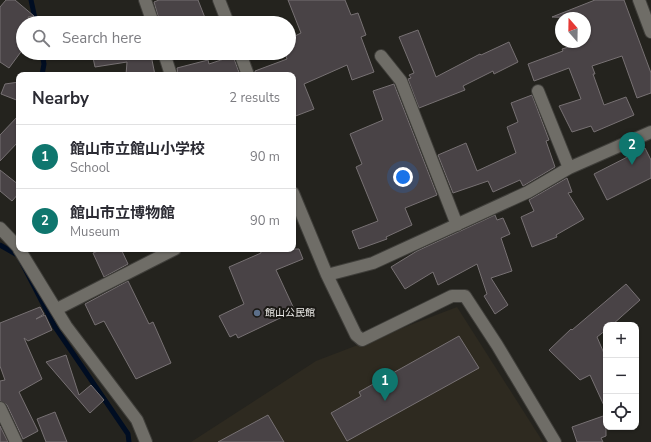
<!DOCTYPE html>
<meta charset="utf-8">
<style>
:root{--surface:#fff;--page:#f2f2f3;--text:#2b2b33;--muted:#7c7c81;--line:#e1e1e2;--accent:#0f766e}
body{margin:0;font-family:"Nunito Sans","Noto Sans JP",sans-serif;background:var(--page);color:var(--text)}
.controls{position:absolute;right:12px;bottom:12px;display:grid;overflow:hidden;border-radius:8px;box-shadow:0 1px 3px #0004}
.controls button{width:36px;height:36px;display:grid;place-items:center;padding:0;border:0;border-bottom:1px solid var(--line);background:var(--surface);color:var(--text);font:20px sans-serif}
.compass{position:absolute;left:555px;top:12px;width:36px;height:36px;border-radius:50%;background:var(--surface);box-shadow:0 1px 3px #0004;rotate:340deg}
.you{position:absolute;left:403px;top:177px;width:14px;height:14px;margin:-10px;border:3px solid #fff;border-radius:50%;background:#1a73e8;box-shadow:0 0 0 6px #1a73e833}
.badge{display:grid;place-items:center;width:26px;height:26px;border-radius:50%;background:var(--accent);color:#fff;font-size:13px;font-weight:700}
.pin{position:absolute;translate:-50% -33px;filter:drop-shadow(0 1px 2px #0008)}
.pin::after{content:'';position:absolute;top:21px;width:14px;height:12px;background:inherit;clip-path:polygon(0 0,100% 0,50% 100%)}
.list{margin:0;padding:0;list-style:none}
h2{display:flex;justify-content:space-between;align-items:center;height:52px;margin:0;padding:0 16px;font-size:17px}
h2 small{font-size:13px;font-weight:400;color:var(--muted)}
.list li{display:grid;grid-template-columns:26px 1fr auto;gap:12px;align-items:center;box-sizing:border-box;height:64px;padding:0 16px;border-top:1px solid var(--line)}
.list b{display:block;font-size:15px;white-space:nowrap}
.list p{margin:0;font-size:13px;white-space:nowrap;color:var(--muted)}
.list em{font-size:13px;font-style:normal;color:var(--muted)}
.icon{flex:none;width:22px;height:22px;fill:none;stroke:currentColor;stroke-width:2;stroke-linecap:round;stroke-linejoin:round}
.map{position:relative;flex:none;width:651px;height:442px;overflow:hidden}
.search{position:absolute;background:var(--surface);box-shadow:0 1px 3px #0004;left:16px;top:16px;width:280px;height:44px;display:flex;align-items:center;gap:10px;box-sizing:border-box;padding:0 14px;border-radius:22px;color:var(--muted);font-size:15px}
.panel{position:absolute;background:var(--surface);box-shadow:0 1px 3px #0004;left:16px;top:72px;width:280px;height:180px;border-radius:8px}
.map>svg:first-child{display:block}
</style>
<div class="map">
<svg width="651" height="442" viewBox="0 0 651 442">
<rect width="100%" height="100%" fill="#24231e"/>
<path fill="#2e2a20" d="M 457,307 L 543,442 L 191,442 L 316,361 Z"/>
<g fill="none" stroke-linecap="round" stroke-linejoin="round">
<path stroke="#000d22" stroke-width="5" d="M 31,0 L 36,23
M 42,75 L 44,64 L 42,53
M 0,245 L 19,256
M 20,259 L 55,327 L 128,434 L 129,442"/>
</g>
<path fill="#494346" stroke="#777173" d="M 6,0 L 15,0 L 34,16 L 28,17 L 30,23 L 23,23 L 23,49 L 9,68 L 0,62 L 0,7 Z
M 159,0 L 198,0 L 207,23 L 189,23 L 187,18 L 176,23 L 160,23 L 154,2 Z
M 288,0 L 345,0 L 351,15 L 358,13 L 366,35 L 361,37 L 374,72 L 352,80 L 347,65 L 304,84 L 314,109 L 293,117 L 293,75 L 255,75 L 255,71 L 287,59 L 285,53 L 289,53 L 289,39 L 301,33 Z
M 595,0 L 624,0 L 651,73 L 651,93 L 637,98 L 622,56 L 592,66 L 595,74 L 593,74 L 604,105 L 626,97 L 634,115 L 594,132 L 591,126 L 572,132 L 559,106 L 581,99 L 569,68 L 534,81 L 528,64 L 563,51 L 562,49 L 585,42 L 585,18 L 552,17 Z
M 418,30 L 436,77 L 480,54 L 481,55 L 509,42 L 518,62 L 494,74 L 493,71 L 463,86 L 465,90 L 419,108 L 408,79 L 411,78 L 409,75 L 414,73 L 399,37 Z
M 92,53 L 134,53 L 135,57 L 151,55 L 155,75 L 126,75 L 127,62 L 95,67 Z
M 233,56 L 240,75 L 178,75 L 177,68 L 208,60 L 209,64 Z
M 19,82 L 19,101 L 1,94 L 5,84 Z
M 394,84 L 437,195 L 405,208 L 412,225 L 386,237 L 387,239 L 359,249 L 352,231 L 378,221 L 356,167 L 362,164 L 350,134 L 383,120 L 373,91 Z
M 532,95 L 549,140 L 546,141 L 555,167 L 523,186 L 520,180 L 493,192 L 488,181 L 453,193 L 438,155 L 466,143 L 477,171 L 516,153 L 507,127 L 518,122 L 511,103 Z
M 19,115 L 19,141 L 0,161 L 0,135 Z
M 645,148 L 651,160 L 651,178 L 607,200 L 594,174 Z
M 0,170 L 19,185 L 19,193 L 12,201 L 0,191 Z
M 567,178 L 572,192 L 568,193 L 584,219 L 556,235 L 557,237 L 532,247 L 521,217 L 534,211 L 529,200 Z
M 495,215 L 497,220 L 503,218 L 510,234 L 501,238 L 512,271 L 491,278 L 508,305 L 495,314 L 484,296 L 487,294 L 477,264 L 438,285 L 433,272 L 405,289 L 391,267 L 417,251 Z
M 103,249 L 121,249 L 128,264 L 104,277 L 93,253 Z
M 260,249 L 299,249 L 303,259 L 276,270 L 295,311 L 238,338 L 236,334 L 230,337 L 219,316 L 244,304 L 229,267 L 261,253 Z
M 128,281 L 149,324 L 153,322 L 171,363 L 136,379 L 104,321 L 95,325 L 85,304 Z
M 626,284 L 640,300 L 612,325 L 606,325 L 606,330 L 597,337 L 606,358 L 606,410 L 590,375 L 580,380 L 549,350 L 571,329 L 572,330 Z
M 40,307 L 44,314 L 36,319 L 45,315 L 52,330 L 28,341 L 24,338 L 42,379 L 19,392 L 38,431 L 23,439 L 7,405 L 0,401 L 0,381 L 5,380 L 0,366 L 0,323 Z
M 459,336 L 479,368 L 347,441 L 331,413 L 361,396 L 359,392 Z
M 66,355 L 79,395 L 91,385 L 104,400 L 90,413 L 46,362 Z
M 55,412 L 67,442 L 46,442 L 37,419 Z
M 268,415 L 284,442 L 218,442 Z
M 606,415 L 606,436 L 601,438 L 603,442 L 577,442 L 572,427 Z
M 0,426 L 8,442 L 0,442 Z"/>
<g fill="none" stroke-linecap="round" stroke-linejoin="round">
<g stroke="#3f3e3a" stroke-width="14">
<path id="minor" d="M 145,0 L 153,23
M 219,0 L 228,23
M 639,0 L 651,32
M 164,53 L 171,75
M 240,53 L 248,75
M 381,56 L 401,81 L 457,225
M 538,91 L 569,168
M 293,193 L 327,275 L 356,335 L 362,340 L 452,296 L 465,296 L 497,345 L 555,442
M 0,228 L 19,248
M 19,249 L 66,326 L 137,420 L 146,442
M 327,275 L 373,263 L 528,192 L 569,168 L 651,132
M 57,309 L 175,249
M 0,408 L 16,442"/>
</g>
<use href="#minor" stroke="#6f6d67" stroke-width="12"/>
</g>
<circle fill="#5c6f8a" stroke="#1b1915" stroke-width="1.5" cx="257" cy="313" r="4"/>
<g text-anchor="middle" dominant-baseline="central" stroke-width="4" stroke-linejoin="round" paint-order="stroke">
<g font-size="10" fill="#efeeeb" stroke="#1b1915" text-anchor="start">
<text x="265" y="313">館山公民館</text>
</g>
</g>
</svg>
<div class="controls">
<button>+</button>
<button>−</button>
<button><svg class="icon" aria-label="locate" viewBox="0 0 24 24"><circle cx="12" cy="12" r="6"/><path d="M12 2v4M12 18v4M2 12h4M18 12h4"/></svg></button>
</div>
<svg class="compass" viewBox="-18 -18 36 36"><path d="M0-13l5 13h-10z" fill="#e53935"/><path d="M0 13l5-13h-10z" fill="#7c7c81"/></svg>
<div class="you"></div>
<div class="pin badge" style="left:385px;top:401px">1</div>
<div class="pin badge" style="left:632px;top:165px">2</div>
<div class="search"><svg class="icon" aria-label="search" viewBox="0 0 24 24"><circle cx="10" cy="10" r="6"/><path d="M15 15l6 6"/></svg>Search here</div>
<section class="panel">
<h2>Nearby<small>2 results</small></h2>
<ul class="list">
<li><span class="badge">1</span><div><b>館山市立館山小学校</b><p>School</p></div><em>90 m</em></li>
<li><span class="badge">2</span><div><b>館山市立博物館</b><p>Museum</p></div><em>90 m</em></li>
</ul>
</section>
</div>
